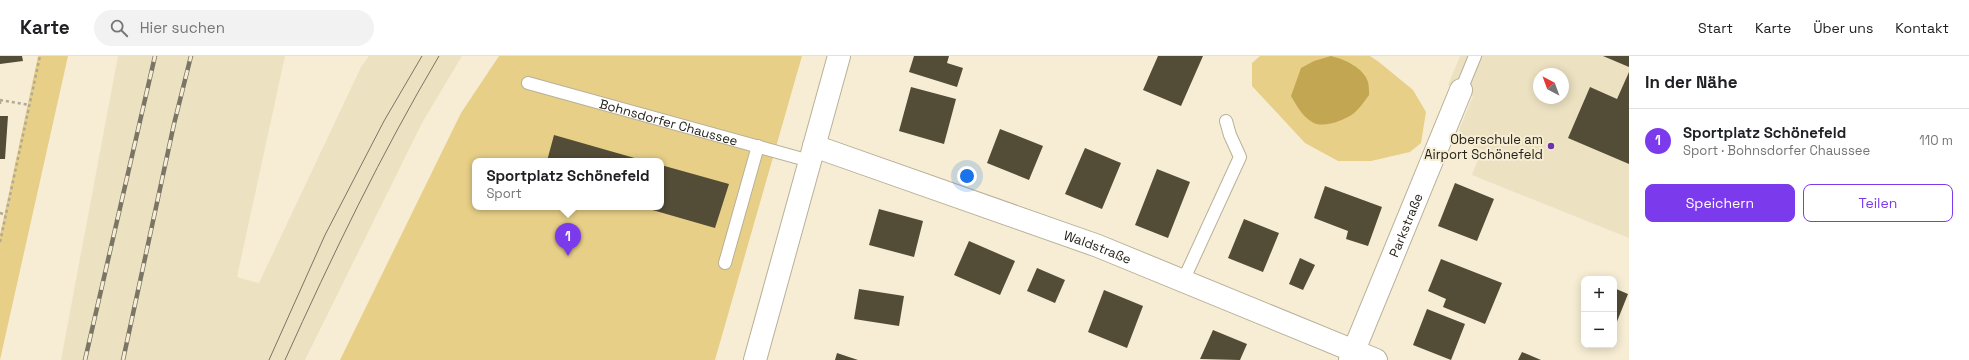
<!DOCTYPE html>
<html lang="de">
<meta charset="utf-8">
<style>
:root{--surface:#fff;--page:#f2f2f2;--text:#202124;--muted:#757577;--line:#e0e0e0;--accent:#7c3aed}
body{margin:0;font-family:"Space Grotesk",sans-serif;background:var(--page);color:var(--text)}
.controls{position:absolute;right:12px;bottom:12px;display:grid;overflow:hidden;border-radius:8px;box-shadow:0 2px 10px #0003}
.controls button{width:36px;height:36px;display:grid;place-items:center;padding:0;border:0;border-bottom:1px solid var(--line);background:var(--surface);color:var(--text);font:20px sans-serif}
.compass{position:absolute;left:1533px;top:12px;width:36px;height:36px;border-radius:50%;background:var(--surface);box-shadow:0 2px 10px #0003;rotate:319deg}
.you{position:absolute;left:967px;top:120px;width:14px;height:14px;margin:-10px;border:3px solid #fff;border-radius:50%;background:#1a73e8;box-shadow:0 0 0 6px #1a73e833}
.badge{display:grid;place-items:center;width:26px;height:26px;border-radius:50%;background:var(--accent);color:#fff;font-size:13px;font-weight:700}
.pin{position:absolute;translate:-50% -33px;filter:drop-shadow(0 1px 2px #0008)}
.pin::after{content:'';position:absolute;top:21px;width:14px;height:12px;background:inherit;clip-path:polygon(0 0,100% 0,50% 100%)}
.popup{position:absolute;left:472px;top:102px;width:192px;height:52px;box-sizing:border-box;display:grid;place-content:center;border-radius:8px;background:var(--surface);filter:drop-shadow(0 1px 3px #0005);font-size:13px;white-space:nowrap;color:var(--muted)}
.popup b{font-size:15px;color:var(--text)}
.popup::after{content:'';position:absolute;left:50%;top:100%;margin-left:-8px;border:8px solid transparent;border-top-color:var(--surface)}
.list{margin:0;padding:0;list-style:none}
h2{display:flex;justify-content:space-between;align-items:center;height:52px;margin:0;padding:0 16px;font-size:17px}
h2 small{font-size:13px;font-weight:400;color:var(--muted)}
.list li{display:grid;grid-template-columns:26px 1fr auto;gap:12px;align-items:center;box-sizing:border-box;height:64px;padding:0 16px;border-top:1px solid var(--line)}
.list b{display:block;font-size:15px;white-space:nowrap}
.list p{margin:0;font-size:13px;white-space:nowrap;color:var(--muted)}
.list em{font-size:13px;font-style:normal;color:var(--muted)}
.actions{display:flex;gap:8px;padding:12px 16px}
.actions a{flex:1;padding:9px 0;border:1px solid var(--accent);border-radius:8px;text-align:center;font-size:14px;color:var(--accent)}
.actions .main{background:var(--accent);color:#fff}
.icon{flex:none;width:22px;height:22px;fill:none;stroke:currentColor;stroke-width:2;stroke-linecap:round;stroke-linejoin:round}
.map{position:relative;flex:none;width:1629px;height:304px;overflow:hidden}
header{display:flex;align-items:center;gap:24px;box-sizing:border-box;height:56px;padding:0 20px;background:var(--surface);border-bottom:1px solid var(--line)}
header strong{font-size:19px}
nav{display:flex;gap:22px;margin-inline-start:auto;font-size:14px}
.search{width:280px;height:36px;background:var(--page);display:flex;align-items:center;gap:10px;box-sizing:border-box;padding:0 14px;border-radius:22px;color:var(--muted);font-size:15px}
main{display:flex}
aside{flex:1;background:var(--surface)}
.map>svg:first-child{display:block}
</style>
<header>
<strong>Karte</strong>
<div class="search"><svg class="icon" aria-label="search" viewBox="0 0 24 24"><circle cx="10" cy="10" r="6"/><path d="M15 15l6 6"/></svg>Hier suchen</div>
<nav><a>Start</a><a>Karte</a><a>Über uns</a><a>Kontakt</a></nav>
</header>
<main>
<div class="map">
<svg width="1629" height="304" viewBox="0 0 1629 304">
<rect width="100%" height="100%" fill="#f6edd4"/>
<path fill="#ece1c1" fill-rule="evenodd" d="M 118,0 L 285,0 L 237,221 L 259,227 L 361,11 L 369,0 L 462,0 L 422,67 L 305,304 L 61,304 Z
M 1460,0 L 1629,0 L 1629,182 L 1472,119 L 1482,94 L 1465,87 L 1459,74 L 1473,40 L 1448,29 ZM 1539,18 L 1563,18 L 1563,42 L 1539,42 Z"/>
<path fill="#e7cf88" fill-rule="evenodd" d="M 38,0 L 68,0 L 0,304 L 0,179 Z
M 499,0 L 802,0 L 715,304 L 340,304 L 461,57 ZM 475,105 L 661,105 L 661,151 L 475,151 Z
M 1260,0 L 1370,0 L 1379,6 L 1413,34 L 1426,56 L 1421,87 L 1410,96 L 1371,105 L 1338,105 L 1305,87 L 1252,30 L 1252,7 Z"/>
<path fill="#c2a651" d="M 1331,0 C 1344,3 1364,12 1368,26 C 1369,30 1369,35 1369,39 C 1364,46 1360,52 1353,58 C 1344,64 1323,73 1312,66 C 1302,60 1297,50 1291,40 L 1301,12 L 1314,5 Z"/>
<path fill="#534c37" d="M 0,0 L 22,0 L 23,5 L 0,8 Z
M 914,0 L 949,0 L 947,7 L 963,12 L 957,31 L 909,16 Z
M 1158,0 L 1203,0 L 1181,50 L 1143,34 Z
M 1603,0 L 1629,0 L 1629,11 Z
M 1629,16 L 1629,108 L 1568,82 L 1590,31 L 1617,43 Z
M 911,31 L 956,43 L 944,88 L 899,75 Z
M 0,60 L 8,60 L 5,103 L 0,103 Z
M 1000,73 L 1043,90 L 1029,124 L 987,107 Z
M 554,79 L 645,105 L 547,105 Z
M 1085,92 L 1121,107 L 1102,153 L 1065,138 Z
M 661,109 L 729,128 L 715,172 L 642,151 L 661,151 Z
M 1157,113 L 1190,126 L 1168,182 L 1135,169 Z
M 1455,127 L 1494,143 L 1477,185 L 1438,170 Z
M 1325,130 L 1382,151 L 1368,190 L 1346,183 L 1348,175 L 1314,162 Z
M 879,153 L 923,165 L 914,201 L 869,189 Z
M 1244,163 L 1279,177 L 1263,216 L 1228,202 Z
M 969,185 L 1015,205 L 1000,239 L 954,219 Z
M 1300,202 L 1315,209 L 1303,234 L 1289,228 Z
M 1441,203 L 1502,227 L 1485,268 L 1443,251 L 1446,243 L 1428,235 Z
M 1037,212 L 1065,224 L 1055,247 L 1027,235 Z
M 1614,232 L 1628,238 L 1614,273 Z
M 859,233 L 904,240 L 899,270 L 854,263 Z
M 1104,234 L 1143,250 L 1127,292 L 1088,276 Z
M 1427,253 L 1465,268 L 1451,304 L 1413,289 Z
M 1213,274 L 1247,288 L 1240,304 L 1200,303 Z
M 1522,296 L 1541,304 L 1518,304 Z
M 837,297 L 858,304 L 835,304 Z"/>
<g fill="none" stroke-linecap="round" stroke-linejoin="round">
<g stroke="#b8b098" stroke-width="14">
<g id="service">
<path id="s1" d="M 528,27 L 810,105"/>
<path d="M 1461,34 L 1475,0"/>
<path d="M 725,207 L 758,90"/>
<path d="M 1183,225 L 1240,101 L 1230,79 L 1226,65"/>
</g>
</g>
<g stroke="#b8b098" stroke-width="24">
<g id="minor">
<path id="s2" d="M 814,90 L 1098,190 L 1376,304"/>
<path id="s3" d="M 1350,304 L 1461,34"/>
</g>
</g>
<g stroke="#b8b098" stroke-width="24">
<path id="tertiary" d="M 755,304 L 839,0"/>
</g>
<path stroke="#b0a995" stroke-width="2.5" stroke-dasharray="3 3" stroke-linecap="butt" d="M 0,44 L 29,49
M 0,48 L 0,44
M 0,157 L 6,159
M 0,186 L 40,0"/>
<use href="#service" stroke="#fff" stroke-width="12"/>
<use href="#minor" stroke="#fff" stroke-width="22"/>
<use href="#tertiary" stroke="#fff" stroke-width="22"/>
<path stroke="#7a7565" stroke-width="1" d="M 269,304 L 325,179 L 384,65 L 422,0
M 285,304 C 332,200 381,98 439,0"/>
<g stroke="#7a7565" stroke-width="4.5">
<path id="rail" d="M 85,304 L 155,0
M 123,304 L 174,68 L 191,0"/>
</g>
<use href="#rail" stroke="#f6edd4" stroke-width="3" stroke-dasharray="9" stroke-linecap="butt"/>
</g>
<circle fill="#6b33aa" stroke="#f6edd4" stroke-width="1.5" cx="1551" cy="90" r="4"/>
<g text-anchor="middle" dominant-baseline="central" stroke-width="4" stroke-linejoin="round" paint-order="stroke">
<g font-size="13" fill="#242118" stroke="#f6edd4">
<text stroke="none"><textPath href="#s1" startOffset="146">Bohnsdorfer Chaussee</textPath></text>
<text stroke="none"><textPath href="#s3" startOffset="146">Parkstraße</textPath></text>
<text stroke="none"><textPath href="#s2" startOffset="301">Waldstraße</textPath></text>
</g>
<g font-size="13" fill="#242118" stroke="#f6edd4" text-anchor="end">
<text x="1543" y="83">Oberschule am<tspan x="1543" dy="15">Airport Schönefeld</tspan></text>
</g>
</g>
</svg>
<div class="controls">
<button>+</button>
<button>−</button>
</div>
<svg class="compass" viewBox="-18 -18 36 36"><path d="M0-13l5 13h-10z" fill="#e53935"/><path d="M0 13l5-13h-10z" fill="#757577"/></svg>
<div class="you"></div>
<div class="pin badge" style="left:568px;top:200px">1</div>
<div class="popup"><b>Sportplatz Schönefeld</b>Sport</div>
</div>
<aside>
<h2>In der Nähe<small></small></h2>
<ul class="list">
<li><span class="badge">1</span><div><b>Sportplatz Schönefeld</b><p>Sport · Bohnsdorfer Chaussee</p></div><em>110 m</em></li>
</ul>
<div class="actions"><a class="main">Speichern</a><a>Teilen</a></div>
</aside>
</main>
